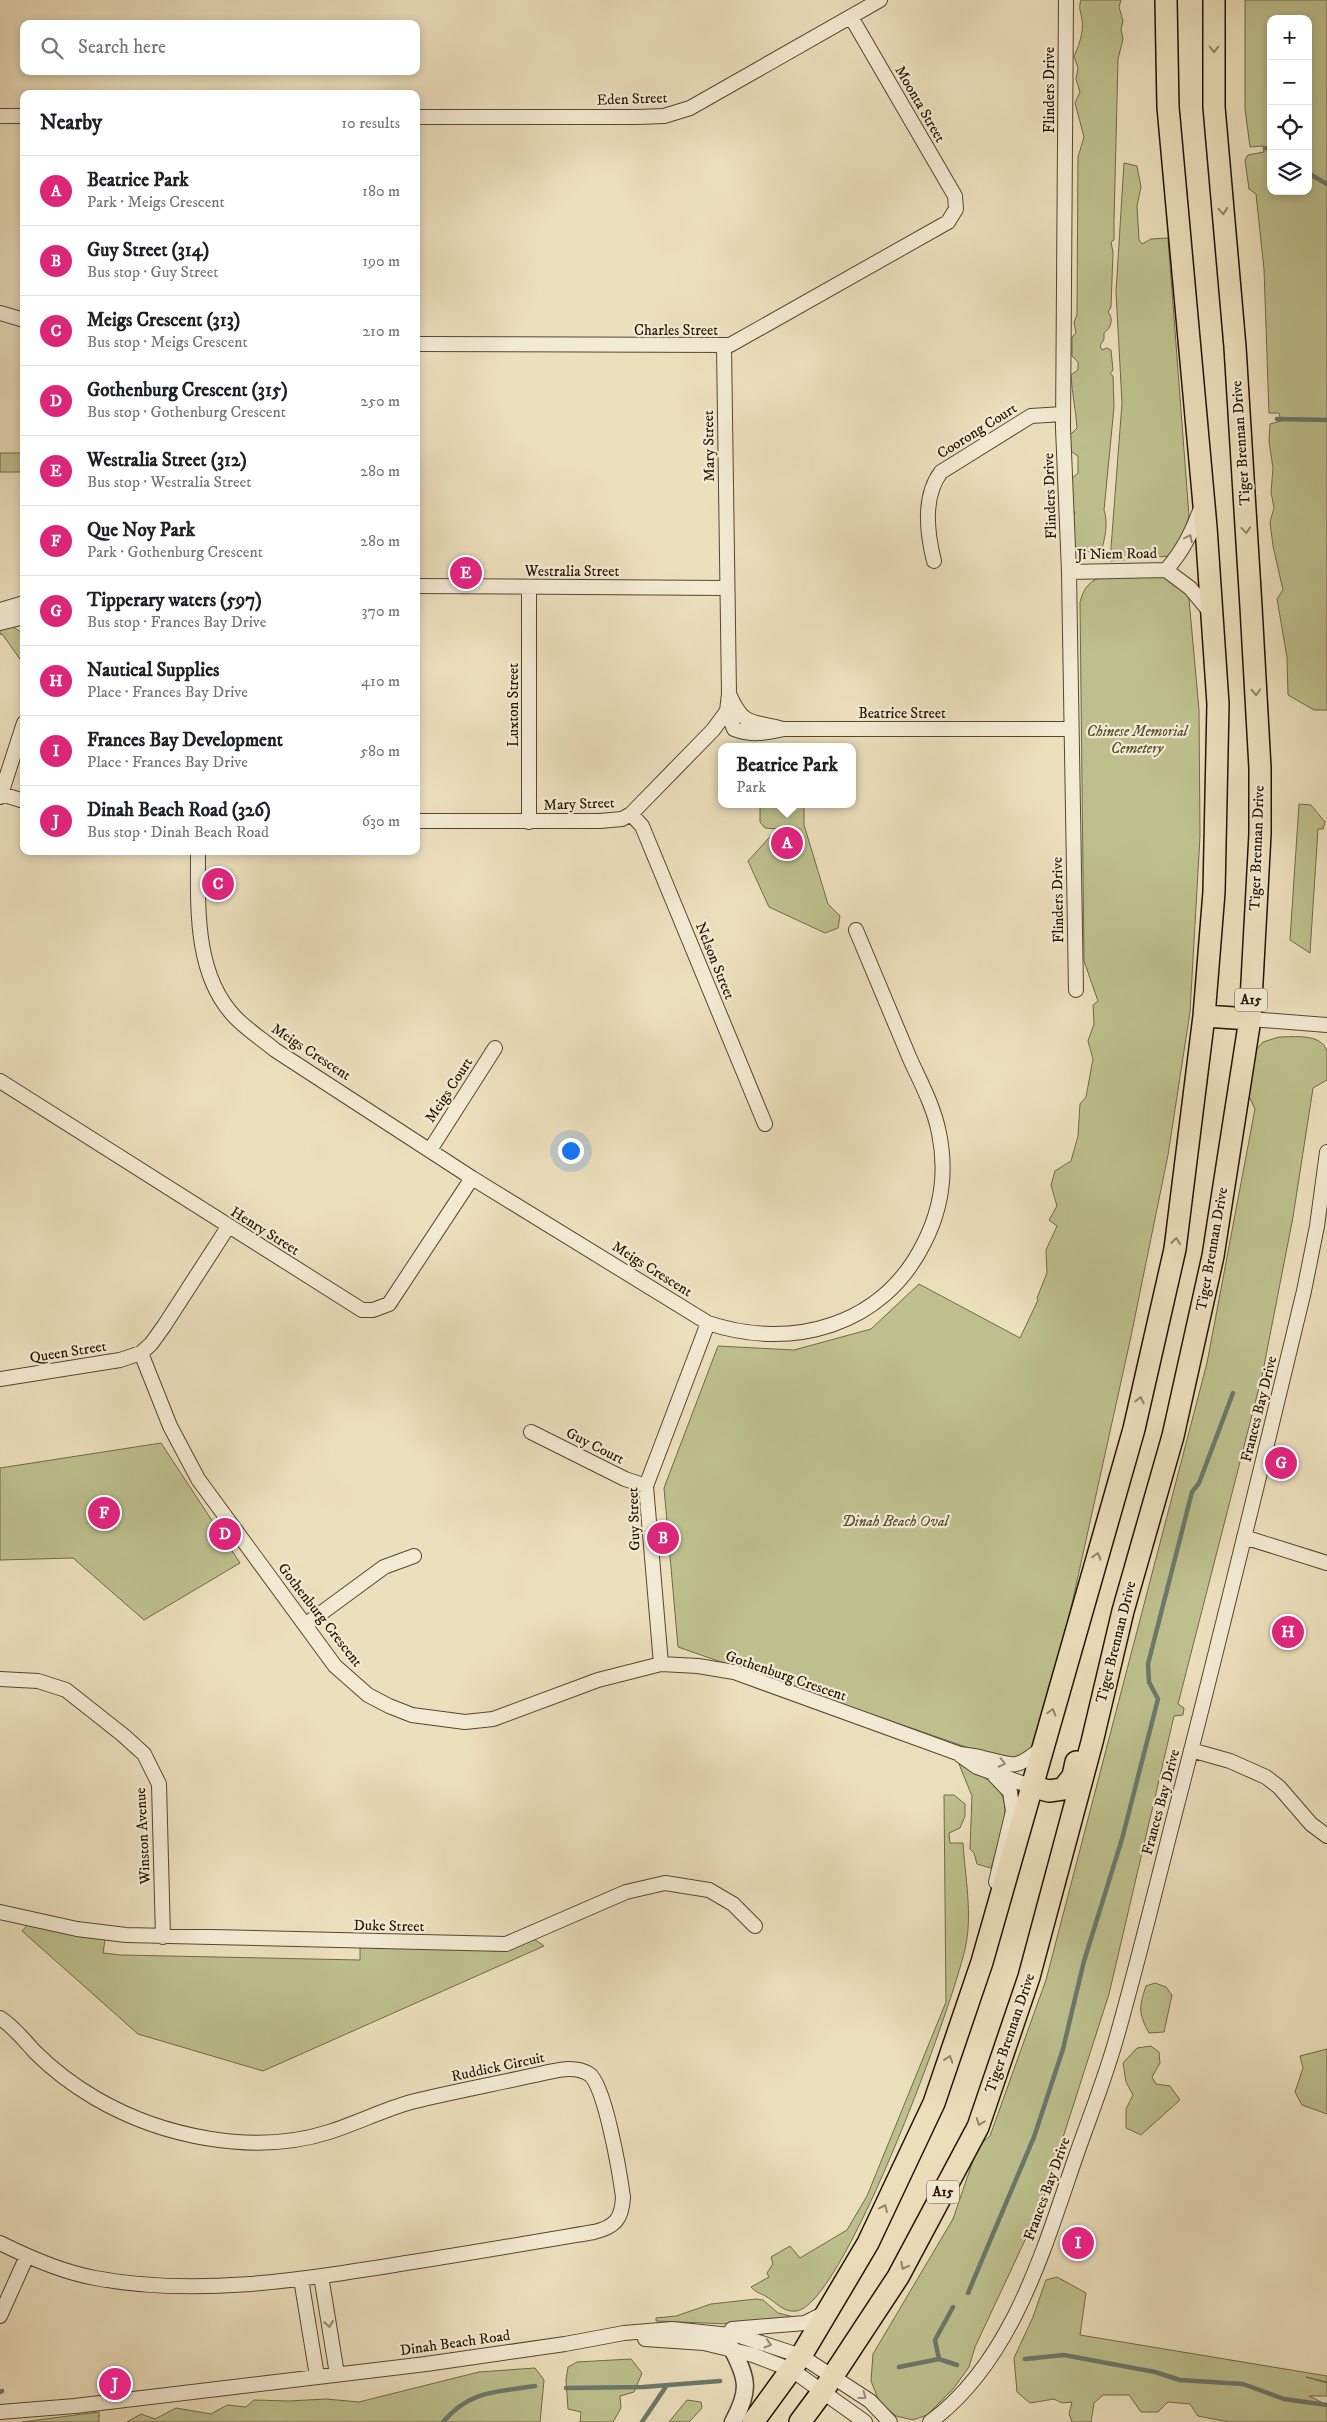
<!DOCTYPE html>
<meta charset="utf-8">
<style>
:root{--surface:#fff;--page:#f6f6f6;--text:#202124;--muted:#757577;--line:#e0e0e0;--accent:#db2777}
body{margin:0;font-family:"IM FELL DW Pica",serif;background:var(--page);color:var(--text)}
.controls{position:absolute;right:15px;top:15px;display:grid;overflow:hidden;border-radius:10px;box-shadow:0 2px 8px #0003}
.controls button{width:45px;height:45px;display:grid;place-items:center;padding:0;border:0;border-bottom:1px solid var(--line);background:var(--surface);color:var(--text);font:25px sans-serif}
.you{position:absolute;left:570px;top:1150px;width:18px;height:18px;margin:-12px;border:4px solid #fff;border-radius:50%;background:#1a73e8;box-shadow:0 0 0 8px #1a73e833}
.badge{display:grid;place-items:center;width:32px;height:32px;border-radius:50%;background:var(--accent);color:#fff;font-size:16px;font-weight:700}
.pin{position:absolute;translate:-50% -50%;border:2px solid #fff;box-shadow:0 1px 5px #0006}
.popup{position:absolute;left:718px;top:743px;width:138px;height:65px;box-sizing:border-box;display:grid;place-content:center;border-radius:10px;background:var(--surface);filter:drop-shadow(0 1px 4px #0005);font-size:16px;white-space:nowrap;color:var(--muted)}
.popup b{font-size:19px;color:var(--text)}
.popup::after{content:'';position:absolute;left:50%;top:100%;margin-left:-10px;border:10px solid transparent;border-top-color:var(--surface)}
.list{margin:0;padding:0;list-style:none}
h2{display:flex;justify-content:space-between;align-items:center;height:65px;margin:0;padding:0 20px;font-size:21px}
h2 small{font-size:16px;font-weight:400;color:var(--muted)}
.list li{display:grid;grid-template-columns:32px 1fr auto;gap:15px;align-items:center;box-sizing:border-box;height:70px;padding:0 20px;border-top:1px solid var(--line)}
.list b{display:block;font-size:19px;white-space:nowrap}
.list p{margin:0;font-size:16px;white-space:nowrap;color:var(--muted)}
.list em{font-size:16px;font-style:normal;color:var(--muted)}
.icon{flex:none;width:28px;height:28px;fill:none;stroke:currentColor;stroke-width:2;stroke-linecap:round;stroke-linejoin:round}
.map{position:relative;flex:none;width:1327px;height:2422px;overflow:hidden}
.search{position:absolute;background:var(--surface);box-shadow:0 2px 8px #0003;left:20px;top:20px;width:400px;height:55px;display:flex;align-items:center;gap:12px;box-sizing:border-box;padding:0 18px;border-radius:10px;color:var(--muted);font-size:19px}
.panel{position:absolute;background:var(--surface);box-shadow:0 2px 8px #0003;left:20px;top:90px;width:400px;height:765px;border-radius:10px}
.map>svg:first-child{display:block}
</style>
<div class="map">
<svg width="1327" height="2422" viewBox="0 0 1327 2422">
<rect width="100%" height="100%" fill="#ecdfbc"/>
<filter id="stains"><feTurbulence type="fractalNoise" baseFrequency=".004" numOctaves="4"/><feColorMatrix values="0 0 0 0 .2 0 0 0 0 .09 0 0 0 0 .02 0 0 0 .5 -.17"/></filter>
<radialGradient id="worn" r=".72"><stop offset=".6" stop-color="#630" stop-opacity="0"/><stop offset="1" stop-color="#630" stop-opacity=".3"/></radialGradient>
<path fill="#bdc08d" stroke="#706a47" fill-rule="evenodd" d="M 1081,0 L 1121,0 L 1119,7 L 1123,21 L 1121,29 L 1123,39 L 1118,59 L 1114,222 L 1114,240 L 1111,242 L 1113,252 L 1111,307 L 1108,312 C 1114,319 1111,328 1104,333 L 1104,339 L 1100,346 L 1102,350 L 1107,348 L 1111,350 L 1113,370 L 1110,374 L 1113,376 L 1114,407 L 1104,510 C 1109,524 1104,542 1100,556 L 1075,546 L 1069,524 L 1075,513 L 1067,500 L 1069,481 L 1078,473 L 1078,456 L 1069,450 L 1069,436 L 1077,428 C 1076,410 1072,394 1071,375 L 1078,370 L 1078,362 L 1072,356 L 1072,337 L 1076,333 L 1074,322 L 1077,315 L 1078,157 L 1084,137 L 1075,103 L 1080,92 L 1076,79 L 1078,68 L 1074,56 C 1079,46 1084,31 1082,20 C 1081,11 1078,9 1081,0 Z
M 1245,0 L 1327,0 L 1327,710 L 1314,710 L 1288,695 L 1287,657 L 1277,599 L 1283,590 L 1273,546 L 1270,522 L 1274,508 L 1271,492 L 1273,468 L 1269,441 L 1270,424 L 1281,421 L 1279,413 L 1269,413 L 1264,269 L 1256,194 L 1249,189 L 1245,160 L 1248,155 L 1264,152 L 1263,146 L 1250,147 L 1245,109 ZM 1271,19 L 1308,19 L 1308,191 L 1271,191 Z
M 1124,163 L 1137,166 L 1141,187 L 1137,206 L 1139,240 L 1142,244 L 1151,239 L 1168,238 L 1189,516 L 1182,539 L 1170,556 L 1110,561 L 1122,403 L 1116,292 Z
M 0,453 L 24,453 L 24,472 L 0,472 Z
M 1105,576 C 1136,576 1174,567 1189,599 L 1199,710 L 1200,836 L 1190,1012 L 1168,1155 L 1130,1341 L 1035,1771 L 678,1647 L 664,1488 L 718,1346 L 794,1350 L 871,1329 L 919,1284 L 1020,1338 L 1038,1300 L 1037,1298 L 1047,1273 L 1046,1250 L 1057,1226 L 1049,1220 L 1057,1206 L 1051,1185 L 1055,1171 L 1071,1161 L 1078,1136 L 1080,1104 L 1086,1097 L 1093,1059 L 1088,1041 L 1094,1024 L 1093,1005 L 1098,1001 L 1084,961 L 1080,602 C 1084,587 1090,580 1105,576 Z
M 13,627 L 24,634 L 24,665 L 3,635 L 0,634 L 0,628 Z
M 760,804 L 804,804 L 804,825 L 828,904 L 840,916 L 838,928 L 825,933 L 769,907 L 748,861 L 777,829 L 765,828 L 760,822 Z
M 1299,804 L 1311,805 L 1325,822 L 1323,829 L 1318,829 L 1310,953 L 1290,940 Z
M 1279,1037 C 1294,1037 1321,1033 1327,1051 C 1327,1059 1327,1072 1327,1080 L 1313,1088 L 1293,1217 L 1262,1376 L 1178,1704 L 1184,1708 L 1183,1715 L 1174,1716 L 1109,1994 L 1041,2206 L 975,2347 L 969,2367 L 953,2389 L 927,2415 L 913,2420 L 896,2416 L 879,2401 L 871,2381 L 873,2354 L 953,2219 L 978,2146 L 990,2136 L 1046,1980 L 1207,1363 L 1255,1109 L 1248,1094 L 1254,1052 L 1263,1042 Z
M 161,1443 L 240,1563 L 144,1620 L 73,1558 L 0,1560 L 0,1468 Z
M 959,1764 C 969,1770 981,1775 990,1781 C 1019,1801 998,1840 991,1868 L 977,1864 L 974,1853 L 970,1849 L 972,1796 Z
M 944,1795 L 954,1795 L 965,1804 L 965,1816 L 960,1828 L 949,1833 L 950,1843 L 963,1843 C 965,1877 973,1915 965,1949 C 952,2007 849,2290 800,2310 C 786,2315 777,2303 767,2297 C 761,2293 756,2293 751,2287 L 769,2277 L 767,2273 L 773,2264 L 771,2257 L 790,2246 L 800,2258 L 847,2230 L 867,2196 L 946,2002 Z
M 29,1923 L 105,1940 L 103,1953 L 121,1955 L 360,1960 L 360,1947 L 516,1945 L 534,1939 L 544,1946 L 263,2071 L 138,2034 L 22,1931 Z
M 1155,1983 L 1166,1987 L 1172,1995 L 1164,2032 L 1149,2033 C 1138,2013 1139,2007 1146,1986 Z
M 1151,2046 L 1159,2052 L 1160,2063 L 1152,2077 L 1156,2084 L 1170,2086 L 1180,2100 L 1141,2135 L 1126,2128 L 1126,2109 L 1133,2095 L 1126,2082 L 1123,2063 L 1137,2048 Z
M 1327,2049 L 1327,2114 L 1302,2105 L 1295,2092 L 1303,2068 L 1300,2056 Z
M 1057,2277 L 1086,2293 L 1080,2335 L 1327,2376 L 1327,2382 L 1306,2377 L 1327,2383 L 1327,2396 L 1309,2396 L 1327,2405 L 1327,2422 L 1229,2422 L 1198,2416 L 1190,2404 L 1168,2402 L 1158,2412 L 1141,2412 L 1129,2395 L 1103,2395 L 1094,2403 L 1091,2422 L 1072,2422 L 1069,2414 L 1072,2402 L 1062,2403 L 1054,2399 L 1030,2403 L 1017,2392 L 1014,2358 L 1033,2317 L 1046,2280 Z
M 756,2299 L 763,2300 L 778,2313 L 794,2317 L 794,2319 L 729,2324 L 656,2321 L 656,2318 L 676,2316 L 711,2304 Z
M 631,2359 L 642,2373 L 634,2392 L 620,2396 L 621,2408 L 613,2422 L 580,2422 L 581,2412 L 568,2409 L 566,2380 L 568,2367 L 577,2362 Z
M 535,2368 L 544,2380 L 540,2422 L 127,2422 L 141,2414 L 155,2419 L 176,2408 L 211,2414 L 227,2405 L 246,2407 L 254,2400 L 289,2401 L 326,2399 L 359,2402 L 479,2372 Z
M 687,2400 L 701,2402 L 702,2408 L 689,2422 L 669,2422 Z
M 99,2412 L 99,2422 L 22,2422 Z"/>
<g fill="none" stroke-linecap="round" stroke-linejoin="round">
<path stroke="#6a796b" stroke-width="4.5" d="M 1266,148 L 1271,151
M 1308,173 L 1327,184
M 1277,419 L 1327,420
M 968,2293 L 1034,2137 L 1063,2049 L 1084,1961 L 1122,1839 L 1158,1699 L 1149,1682 L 1148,1664 L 1192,1492 L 1199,1483 L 1233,1393
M 939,2359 L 935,2340 L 953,2307
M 1025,2359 L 1064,2355 L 1155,2372 L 1180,2380 L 1243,2384 L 1284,2399 L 1327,2405
M 899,2367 L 939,2359 L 957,2365
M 566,2388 L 643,2387 L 720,2381
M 0,2392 L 2,2391
M 443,2422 C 470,2390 497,2392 535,2386
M 642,2422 L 667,2385"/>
<g stroke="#554730" stroke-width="16">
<path id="minor" d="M 1066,0 L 1063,428 L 1069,572 L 1076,990
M 0,116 L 24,116
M 416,117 L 637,117 L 664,116 L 690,108 L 880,0
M 0,313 L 24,320
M 416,344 L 730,345 L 948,222 L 956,209 L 955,196 L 851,17
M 724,347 L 729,694 L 727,711 L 734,729 C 752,736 766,733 784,729 L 1071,729
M 934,561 C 927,533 922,497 941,472 L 1031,416 L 1063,414
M 1166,570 C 1183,551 1192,532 1201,508
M 1069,572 L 1166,570 L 1190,588 L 1211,613
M 416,586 L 727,588
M 529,588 L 529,822
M 0,610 L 24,603
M 0,623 L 24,617
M 730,696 C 744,728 753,720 783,729
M 1,794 L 24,801
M 0,797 L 24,723
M 631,814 L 642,826 L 765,1124
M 416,821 L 600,821 L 622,819 L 631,814 L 713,730 L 727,711
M 198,851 C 198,906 194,973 234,1016 C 246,1029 262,1039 275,1050 L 472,1178 L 708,1323 C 792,1351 883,1326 924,1243 C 942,1208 947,1172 939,1133 C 934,1107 921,1083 910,1059 C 892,1016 874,973 856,930
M 1250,1019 L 1327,1025
M 0,1081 L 362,1310 L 373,1310 L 389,1304 L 472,1178
M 430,1150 L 495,1048
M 228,1227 L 164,1326 L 151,1344 L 141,1353 L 170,1426 L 198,1479 L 335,1666 L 368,1695 L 389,1706 L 412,1715 L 465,1722 L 493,1719 L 598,1680 L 661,1664 L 698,1666 L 734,1672 L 960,1754 C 967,1755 976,1756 983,1758 C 1015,1765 1013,1771 1041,1749
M 0,1379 L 120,1360 L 141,1353
M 531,1432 L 625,1479 L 646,1486
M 1244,1537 L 1327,1563
M 305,1625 L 384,1567 L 414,1556
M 661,1664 L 646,1486 L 708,1323
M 0,1679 L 38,1681 L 66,1690 L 123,1735 L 144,1754 L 159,1784 L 163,1937
M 1191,1750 L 1230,1761 L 1266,1777 L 1279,1787 L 1311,1824 L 1327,1836
M 960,1755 L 977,1767 L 1030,1786
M 992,1773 L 1010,1792 L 1013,1811 L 996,1882
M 0,1912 L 77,1929 L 126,1935 L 506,1944 L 626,1892 L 665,1883 L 709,1890 L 733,1904 L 755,1926
M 0,2018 C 13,2026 24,2040 35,2052 C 53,2070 73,2085 95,2098 C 162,2137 254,2156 329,2132 C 357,2123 383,2110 411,2102 C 455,2091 500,2083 544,2073 C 558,2070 575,2065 589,2074 C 605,2084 620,2175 623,2197 C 622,2219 615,2227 594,2232 C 529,2243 465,2254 400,2264 C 300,2280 196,2297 95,2278 C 62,2272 30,2258 0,2243
M 321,2276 L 337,2374
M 301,2279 L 317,2376
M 0,2316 L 27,2256
M 732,2329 L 805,2323 L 825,2313
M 645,2339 L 704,2343 L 753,2355 L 792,2370 L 865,2422
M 0,2412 L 75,2406 L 426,2364 L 565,2344 L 624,2333 L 672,2329 L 740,2336 L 801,2356 L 870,2401 L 890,2422
M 930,2422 C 1013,2361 1044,2248 1076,2156 C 1090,2116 1106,2076 1117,2036 C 1138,1962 1156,1887 1175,1813 C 1220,1640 1262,1465 1304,1291 L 1317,1226 L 1327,1152"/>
</g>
<g stroke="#554730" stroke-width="19">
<path id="tertiary" d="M 732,2349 C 748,2379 750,2391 733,2422"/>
</g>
<g stroke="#231401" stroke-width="24">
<path id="primary" d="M 1204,1016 L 1250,1019
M 1030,1786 L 1049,1791 L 1063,1789 L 1073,1776 L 1076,1762
M 753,2422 L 801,2356 L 868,2243 L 934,2103 L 982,1962 L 1134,1429 L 1175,1249 L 1204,1016 L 1214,892 L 1218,704 L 1206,527 L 1168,107 L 1166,0
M 800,2422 L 823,2391 L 898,2277 L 978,2127 L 1029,1977 L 1092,1742 L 1123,1611 L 1173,1436 L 1213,1256 L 1250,1019 L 1260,834 L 1260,768 L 1251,607 L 1235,347 L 1214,107 L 1214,0"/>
</g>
<use href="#minor" stroke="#f3ead3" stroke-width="14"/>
<use href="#tertiary" stroke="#f3ead3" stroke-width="16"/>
<use href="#primary" stroke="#ecdfbc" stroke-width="21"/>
</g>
<defs><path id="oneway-chevron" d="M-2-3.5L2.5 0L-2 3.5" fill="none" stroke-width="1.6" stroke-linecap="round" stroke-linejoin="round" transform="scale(1.25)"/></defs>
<g stroke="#928468">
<use href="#oneway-chevron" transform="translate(1214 49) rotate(90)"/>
<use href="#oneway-chevron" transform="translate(1223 211) rotate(85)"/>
<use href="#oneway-chevron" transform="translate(1246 530) rotate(86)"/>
<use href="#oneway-chevron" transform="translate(1256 692) rotate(87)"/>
<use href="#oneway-chevron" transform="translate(1176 1241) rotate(-83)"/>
<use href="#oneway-chevron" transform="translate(1140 1400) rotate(-77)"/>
<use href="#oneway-chevron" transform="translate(1097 1556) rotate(-74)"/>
<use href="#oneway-chevron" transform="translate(1052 1712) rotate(-74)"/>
<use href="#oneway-chevron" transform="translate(949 2059) rotate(-71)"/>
<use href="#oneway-chevron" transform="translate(980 2122) rotate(111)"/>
<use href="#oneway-chevron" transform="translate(884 2208) rotate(-65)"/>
<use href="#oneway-chevron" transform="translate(904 2266) rotate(118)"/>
</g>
<g stroke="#958a74">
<use href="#oneway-chevron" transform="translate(1189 538) rotate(-64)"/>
<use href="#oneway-chevron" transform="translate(1002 1763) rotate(12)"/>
<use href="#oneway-chevron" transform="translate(329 2324) rotate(81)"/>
<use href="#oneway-chevron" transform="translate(768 2344) rotate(16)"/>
<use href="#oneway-chevron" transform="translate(863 2396) rotate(36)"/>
</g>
<g text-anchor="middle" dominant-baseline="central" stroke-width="4.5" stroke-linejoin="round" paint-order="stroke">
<g fill="#f3ead3" stroke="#615440" stroke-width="1">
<rect x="1235" y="988.5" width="32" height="23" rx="4"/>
<rect x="927" y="2180.5" width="32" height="23" rx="4"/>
</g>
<g font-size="14" font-weight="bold" fill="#231401">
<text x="1251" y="1000">A15</text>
<text x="943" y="2192">A15</text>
</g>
<g font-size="15" fill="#231401" stroke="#f3ead3">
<text transform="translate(1049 90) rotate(-90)">Flinders Drive</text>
<text transform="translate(632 99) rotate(-2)">Eden Street</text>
<text transform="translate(920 104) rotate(60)">Moonta Street</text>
<text x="676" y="330">Charles Street</text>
<text transform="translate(977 431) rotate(-32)">Coorong Court</text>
<text transform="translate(1241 443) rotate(-94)">Tiger Brennan Drive</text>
<text transform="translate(709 446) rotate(-91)">Mary Street</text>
<text transform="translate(1050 496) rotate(-92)">Flinders Drive</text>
<text transform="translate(1117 554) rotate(-1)">Ji Niem Road</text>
<text x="572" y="571">Westralia Street</text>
<text transform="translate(513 705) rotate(-90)">Luxton Street</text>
<text x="902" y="713">Beatrice Street</text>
<text transform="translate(579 804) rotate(-2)">Mary Street</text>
<text transform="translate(1257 848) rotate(-88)">Tiger Brennan Drive</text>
<text transform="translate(1058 900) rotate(-91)">Flinders Drive</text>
<text transform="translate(715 961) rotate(68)">Nelson Street</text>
<text transform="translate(311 1052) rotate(33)">Meigs Crescent</text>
<text transform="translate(449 1090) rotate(-57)">Meigs Court</text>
<text transform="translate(265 1231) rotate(32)">Henry Street</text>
<text transform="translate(1212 1249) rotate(-80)">Tiger Brennan Drive</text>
<text transform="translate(652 1269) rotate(32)">Meigs Crescent</text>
<text transform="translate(68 1352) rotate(-9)">Queen Street</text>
<text transform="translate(1259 1409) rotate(-76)">Frances Bay Drive</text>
<text transform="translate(595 1446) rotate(27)">Guy Court</text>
<text transform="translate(634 1519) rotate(-92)">Guy Street</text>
<text transform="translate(320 1615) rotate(52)">Gothenburg Crescent</text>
<text transform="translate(1116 1642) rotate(-76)">Tiger Brennan Drive</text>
<text transform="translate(786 1676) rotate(19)">Gothenburg Crescent</text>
<text transform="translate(1161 1802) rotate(-75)">Frances Bay Drive</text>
<text transform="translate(143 1836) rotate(-93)">Winston Avenue</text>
<text transform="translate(389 1926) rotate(1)">Duke Street</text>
<text transform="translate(1010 2033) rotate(-71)">Tiger Brennan Drive</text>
<text transform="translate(498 2067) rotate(-12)">Ruddick Circuit</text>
<text transform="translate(1047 2189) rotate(-70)">Frances Bay Drive</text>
<text transform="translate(455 2343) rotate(-8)">Dinah Beach Road</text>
</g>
<g font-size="15" font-style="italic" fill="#595032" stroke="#f3ead3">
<text x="1137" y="731">Chinese Memorial<tspan x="1137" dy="17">Cemetery</tspan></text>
<text x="895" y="1521">Dinah Beach Oval</text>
</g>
</g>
<rect width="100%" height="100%" filter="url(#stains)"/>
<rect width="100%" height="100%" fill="url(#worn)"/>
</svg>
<div class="controls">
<button>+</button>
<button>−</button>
<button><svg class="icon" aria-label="locate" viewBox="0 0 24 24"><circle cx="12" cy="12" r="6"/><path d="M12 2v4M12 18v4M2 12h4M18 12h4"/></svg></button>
<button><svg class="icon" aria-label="layers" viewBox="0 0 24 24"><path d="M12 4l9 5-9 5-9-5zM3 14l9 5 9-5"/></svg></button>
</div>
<div class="you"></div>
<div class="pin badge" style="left:787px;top:843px">A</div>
<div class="popup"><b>Beatrice Park</b>Park</div>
<div class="pin badge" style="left:663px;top:1538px">B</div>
<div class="pin badge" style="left:218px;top:884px">C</div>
<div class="pin badge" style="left:225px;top:1534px">D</div>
<div class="pin badge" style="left:466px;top:573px">E</div>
<div class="pin badge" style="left:104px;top:1513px">F</div>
<div class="pin badge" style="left:1281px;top:1463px">G</div>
<div class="pin badge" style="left:1288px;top:1632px">H</div>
<div class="pin badge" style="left:1078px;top:2243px">I</div>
<div class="pin badge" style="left:115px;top:2384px">J</div>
<div class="search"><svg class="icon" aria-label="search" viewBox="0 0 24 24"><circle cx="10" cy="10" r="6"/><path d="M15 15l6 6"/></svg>Search here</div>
<section class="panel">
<h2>Nearby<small>10 results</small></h2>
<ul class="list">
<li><span class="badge">A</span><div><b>Beatrice Park</b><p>Park · Meigs Crescent</p></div><em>180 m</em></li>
<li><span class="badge">B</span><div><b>Guy Street (314)</b><p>Bus stop · Guy Street</p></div><em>190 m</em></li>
<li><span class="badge">C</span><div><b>Meigs Crescent (313)</b><p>Bus stop · Meigs Crescent</p></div><em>210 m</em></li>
<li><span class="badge">D</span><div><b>Gothenburg Crescent (315)</b><p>Bus stop · Gothenburg Crescent</p></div><em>250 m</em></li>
<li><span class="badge">E</span><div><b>Westralia Street (312)</b><p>Bus stop · Westralia Street</p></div><em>280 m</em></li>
<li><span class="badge">F</span><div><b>Que Noy Park</b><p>Park · Gothenburg Crescent</p></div><em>280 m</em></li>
<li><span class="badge">G</span><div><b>Tipperary waters (597)</b><p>Bus stop · Frances Bay Drive</p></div><em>370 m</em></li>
<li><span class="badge">H</span><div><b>Nautical Supplies</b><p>Place · Frances Bay Drive</p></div><em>410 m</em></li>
<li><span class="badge">I</span><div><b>Frances Bay Development</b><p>Place · Frances Bay Drive</p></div><em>580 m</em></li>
<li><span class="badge">J</span><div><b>Dinah Beach Road (326)</b><p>Bus stop · Dinah Beach Road</p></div><em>630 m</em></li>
</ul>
</section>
</div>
